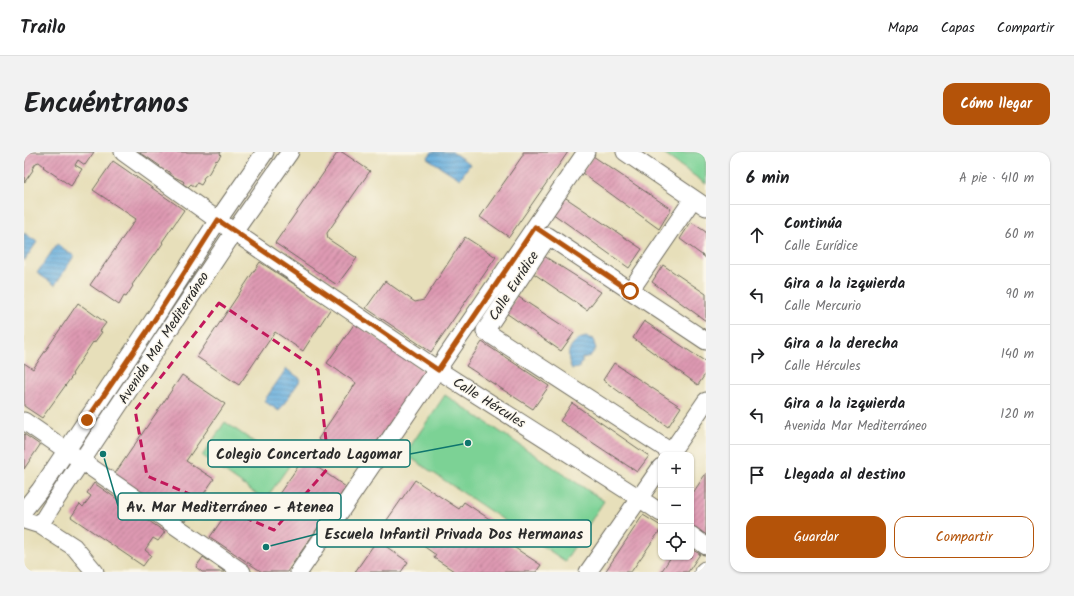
<!DOCTYPE html>
<html lang="es">
<meta charset="utf-8">
<style>
:root{--surface:#fff;--page:#f2f2f2;--text:#202124;--muted:#757577;--line:#e0e0e0;--accent:#b45309}
body{margin:0;font-family:Kalam,sans-serif;background:var(--page);color:var(--text)}
.controls{position:absolute;right:12px;bottom:12px;display:grid;overflow:hidden;border-radius:8px;box-shadow:0 1px 3px #0004}
.controls button{width:36px;height:36px;display:grid;place-items:center;padding:0;border:0;border-bottom:1px solid var(--line);background:var(--surface);color:var(--text);font:20px sans-serif}
.stop{position:absolute;width:12px;height:12px;margin:-9px;border:3px solid #b45309;border-radius:50%;background:#fff}
.stop.end{background:#b45309;border-color:#fff;box-shadow:0 1px 4px #0008}
.list{margin:0;padding:0;list-style:none}
h2{display:flex;justify-content:space-between;align-items:center;height:52px;margin:0;padding:0 16px;font-size:17px}
h2 small{font-size:13px;font-weight:400;color:var(--muted)}
.list li{display:grid;grid-template-columns:26px 1fr auto;gap:12px;align-items:center;box-sizing:border-box;height:60px;padding:0 16px;border-top:1px solid var(--line)}
.list b{display:block;font-size:15px;white-space:nowrap}
.list p{margin:0;font-size:13px;white-space:nowrap;color:var(--muted)}
.list em{font-size:13px;font-style:normal;color:var(--muted)}
.actions{display:flex;gap:8px;padding:12px 16px}
.actions a{flex:1;padding:9px 0;border:1px solid var(--accent);border-radius:12px;text-align:center;font-size:14px;color:var(--accent)}
.actions .main{background:var(--accent);color:#fff}
.icon{flex:none;width:22px;height:22px;fill:none;stroke:currentColor;stroke-width:2;stroke-linecap:round;stroke-linejoin:round}
.map{position:relative;flex:none;width:682px;height:420px;overflow:hidden;border-radius:12px}
header{display:flex;align-items:center;gap:24px;box-sizing:border-box;height:56px;padding:0 20px;background:var(--surface);border-bottom:1px solid var(--line)}
header strong{font-size:19px}
nav{display:flex;gap:22px;margin-inline-start:auto;font-size:14px}
.intro{display:flex;align-items:center;justify-content:space-between;box-sizing:border-box;height:96px;padding:0 24px}
h1{margin:0;font-size:28px}
.button{padding:10px 18px;border-radius:12px;background:var(--accent);color:#fff;font-size:14px;font-weight:700}
main{display:flex;gap:24px;padding:0 24px}
aside{flex:1;background:var(--surface);border-radius:12px;box-shadow:0 1px 3px #0004}
.map>svg:first-child{display:block}
</style>
<header>
<strong>Trailo</strong>
<nav><a>Mapa</a><a>Capas</a><a>Compartir</a></nav>
</header>
<div class="intro"><h1>Encuéntranos</h1><a class="button">Cómo llegar</a></div>
<main>
<div class="map">
<svg width="682" height="420" viewBox="0 0 682 420">
<defs>
<pattern id="water-rules" width="6" height="5" patternUnits="userSpaceOnUse"><rect width="6" height="5" fill="#64acdb"/><path d="M0 2.5h6" fill="none" stroke="#538cb2"/></pattern>
<pattern id="building-hatch" width="6" height="6" patternUnits="userSpaceOnUse"><rect width="6" height="6" fill="#de99b2"/><path d="M-1 1l2-2M0 6l6-6M5 7l2-2" fill="none" stroke="#b47d91"/></pattern>
</defs>
<rect width="100%" height="100%" fill="#fbf7ec"/>
<filter id="ink" filterUnits="userSpaceOnUse"><feTurbulence type="fractalNoise" baseFrequency=".025" numOctaves="2"/><feDisplacementMap in="SourceGraphic" scale="8" xChannelSelector="R" yChannelSelector="G"/><feConvolveMatrix kernelMatrix="1 2 1 2 8 2 1 2 1" color-interpolation-filters="sRGB"/></filter>
<filter id="wash" filterUnits="userSpaceOnUse"><feTurbulence type="fractalNoise" baseFrequency=".012" numOctaves="4" result="noise"/><feDisplacementMap in="SourceGraphic" scale="16" xChannelSelector="R" yChannelSelector="G"/><feGaussianBlur stdDeviation="0.9" result="paint"/><feColorMatrix in="noise" values="0 0 0 0 0 0 0 0 0 0 0 0 0 0 0 0 0 1.4 0 .05"/><feComposite in="paint" operator="in"/></filter>
<g filter="url(#wash)">
<rect width="100%" height="100%" fill="#e7dfba"/>
<path fill="#7cd295" stroke="#547e60" d="M 637,0 L 682,0 L 682,32 Z
M 421,243 L 580,349 L 541,409 L 381,302 Z
M 201,270 L 265,314 L 241,348 L 178,304 Z"/>
<path fill="url(#water-rules)" stroke="#486c83" d="M 408,0 L 428,0 L 446,12 L 436,27 L 403,6 Z
M 0,81 L 13,90 L 0,109 Z
M 33,92 L 50,104 L 31,133 L 13,121 Z
M 562,185 L 569,187 L 572,197 L 566,204 L 558,206 L 558,211 L 555,216 L 548,217 C 540,202 546,188 562,185 Z
M 262,217 L 277,227 L 255,259 L 240,249 Z"/>
<g id="blocks">
<path fill="url(#building-hatch)" d="M 1,0 L 70,0 L 61,13 L 54,8 L 51,13 L 58,17 L 47,34 L 19,15 L 20,14 L 15,10 L 12,11 L 8,17 L 9,18 L 0,31 Z
M 113,0 L 197,0 L 196,2 L 197,3 L 193,9 L 192,8 L 185,21 L 180,25 L 179,27 L 180,28 L 177,33 L 173,31 L 171,35 L 167,32 L 164,35 L 159,32 L 160,30 L 159,29 L 148,24 L 144,19 L 142,18 L 141,19 L 135,15 L 136,14 L 120,3 L 119,4 Z
M 314,0 L 318,0 L 346,19 L 303,81 L 304,87 L 333,106 L 313,133 L 251,91 Z
M 499,0 L 544,0 L 485,85 L 456,65 L 499,3 Z
M 569,4 L 647,57 L 635,77 L 558,21 Z
M 89,9 L 160,58 L 138,90 L 139,91 L 131,103 L 130,102 L 108,133 L 109,134 L 102,145 L 100,144 L 95,153 L 66,133 L 112,67 L 69,38 Z
M 539,44 L 618,97 L 605,116 L 528,61 Z
M 667,70 L 682,80 L 682,106 L 656,87 Z
M 441,85 L 472,105 L 407,200 L 342,156 L 361,129 L 391,150 L 400,148 Z
M 520,104 L 577,140 L 563,158 L 509,121 Z
M 236,110 L 307,156 L 279,199 L 251,180 L 215,233 L 173,205 Z
M 639,113 L 682,142 L 682,169 L 628,130 Z
M 493,144 L 550,181 L 537,199 L 482,161 Z
M 54,151 L 82,171 L 76,179 L 78,180 L 70,191 L 69,190 L 48,222 L 49,223 L 18,266 L 0,254 L 0,211 L 9,217 Z
M 620,169 L 682,210 L 682,221 L 674,233 L 609,186 Z
M 331,171 L 402,220 L 335,315 L 294,287 L 332,231 L 303,211 Z
M 458,190 L 525,234 L 509,257 L 442,214 Z
M 590,211 L 657,255 L 644,275 L 579,228 Z
M 158,223 L 201,252 L 162,309 L 190,327 L 160,370 L 90,323 Z
M 548,251 L 625,304 L 613,320 L 536,269 Z
M 0,282 L 16,293 L 0,317 Z
M 280,306 L 322,335 L 263,420 L 238,420 L 186,385 L 215,343 L 241,362 Z
M 682,321 L 682,385 L 667,375 L 667,344 Z
M 391,328 L 435,357 L 440,350 L 491,384 L 485,392 L 517,413 L 512,420 L 429,420 L 430,419 L 410,406 L 412,403 L 363,368 Z
M 70,331 L 141,380 L 134,389 L 129,386 L 121,398 L 127,403 L 119,414 L 47,365 L 56,352 L 59,355 L 67,344 L 63,341 Z
M 619,363 L 637,374 L 637,377 L 607,420 L 581,420 Z
M 353,388 L 384,410 L 377,420 L 331,420 Z
M 667,397 L 676,402 L 664,420 L 637,420 L 647,405 L 667,405 Z
M 179,405 L 201,420 L 178,420 L 172,415 Z"/>
</g>
</g>
<g filter="url(#ink)">
<use href="#blocks" fill-opacity="0" stroke="#6d6a5d" stroke-width="1"/>
<g fill="none" stroke-linecap="round" stroke-linejoin="round">
<g stroke="#6d6a5d" stroke-width="19">
<path id="minor" d="M 99,0 L 210,80 L 414,218 L 615,346 L 637,361
M 601,0 L 682,55
M 606,139 L 669,47
M 0,269 L 218,420
M 647,300 L 461,179 L 524,84 L 682,189
M 645,303 L 682,249
M 0,358 L 16,338 L 121,181 L 194,68 L 241,0
M 0,368 L 16,373 L 50,395 L 71,420
M 16,373 L 31,349 L 210,80 L 266,0
M 667,383 L 682,394
M 275,420 L 562,0
M 564,420 L 637,315
M 679,420 L 681,418 L 682,418"/>
</g>
<use href="#minor" stroke="#fff" stroke-width="17"/>
</g>
</g>
<g fill="none" stroke-linecap="round" stroke-linejoin="round" filter="url(#ink)">
<path stroke="#b45309" stroke-width="5" d="M 63,268 L 122,181 L 194,68 L 414,218 L 511,75 L 606,139"/>
</g>
<path fill="none" stroke="#c2185b" stroke-width="3" stroke-dasharray="8 5" stroke-linejoin="round" d="M 195,151 L 294,218 L 305,315 L 250,378 L 123,324 L 111,258 Z"/>
<g text-anchor="middle" dominant-baseline="central" stroke-width="3" stroke-linejoin="round" paint-order="stroke">
<g font-size="14" fill="#2b2b2b" stroke="#fbf7ec">
<text transform="translate(490 134) rotate(-57)">Calle Eurídice</text>
<text transform="translate(140 186) rotate(-57)">Avenida Mar Mediterráneo</text>
<text transform="translate(465 251) rotate(32)">Calle Hércules</text>
</g>
</g>
<path fill="none" stroke="#0f766e" stroke-width="1.5" d="M444 291L386 302M79 302L94 354M242 395L293 382"/>
<g fill="#0f766e" stroke="#fbf7ec" stroke-width="1.5">
<circle cx="444" cy="291" r="4"/>
<circle cx="79" cy="302" r="4"/>
<circle cx="242" cy="395" r="4"/>
</g>
<g fill="#fbf7ec" stroke="#0f766e" stroke-width="1.5">
<rect x="184" y="288" width="202" height="27" rx="4"/>
<rect x="94" y="341" width="223" height="27" rx="4"/>
<rect x="293" y="368" width="274" height="27" rx="4"/>
</g>
<g font-size="15" text-anchor="middle" font-weight="bold" fill="#2b2b2b">
<text x="285" y="307">Colegio Concertado Lagomar</text>
<text x="206" y="360">Av. Mar Mediterráneo - Atenea</text>
<text x="430" y="387">Escuela Infantil Privada Dos Hermanas</text>
</g>
</svg>
<div class="controls">
<button>+</button>
<button>−</button>
<button><svg class="icon" aria-label="locate" viewBox="0 0 24 24"><circle cx="12" cy="12" r="6"/><path d="M12 2v4M12 18v4M2 12h4M18 12h4"/></svg></button>
</div>
<div class="stop" style="left:606px;top:139px"></div>
<div class="stop end" style="left:63px;top:268px"></div>
</div>
<aside>
<h2>6 min<small>A pie · 410 m</small></h2>
<ul class="list">
<li><svg class="icon" aria-label="ahead" viewBox="0 0 24 24"><path d="M12 20V5M6 11l6-6 6 6"/></svg><div><b>Continúa</b><p>Calle Eurídice</p></div><em>60 m</em></li>
<li><svg class="icon" aria-label="left" viewBox="0 0 24 24"><path d="M17 20v-9H6M10 6l-5 5 5 5"/></svg><div><b>Gira a la izquierda</b><p>Calle Mercurio</p></div><em>90 m</em></li>
<li><svg class="icon" aria-label="right" viewBox="0 0 24 24"><path d="M7 20v-9h11M14 6l5 5-5 5"/></svg><div><b>Gira a la derecha</b><p>Calle Hércules</p></div><em>140 m</em></li>
<li><svg class="icon" aria-label="left" viewBox="0 0 24 24"><path d="M17 20v-9H6M10 6l-5 5 5 5"/></svg><div><b>Gira a la izquierda</b><p>Avenida Mar Mediterráneo</p></div><em>120 m</em></li>
<li><svg class="icon" aria-label="arrive" viewBox="0 0 24 24"><path d="M6 21V4h12l-3 4 3 4H6"/></svg><div><b>Llegada al destino</b></div></li>
</ul>
<div class="actions"><a class="main">Guardar</a><a>Compartir</a></div>
</aside>
</main>
